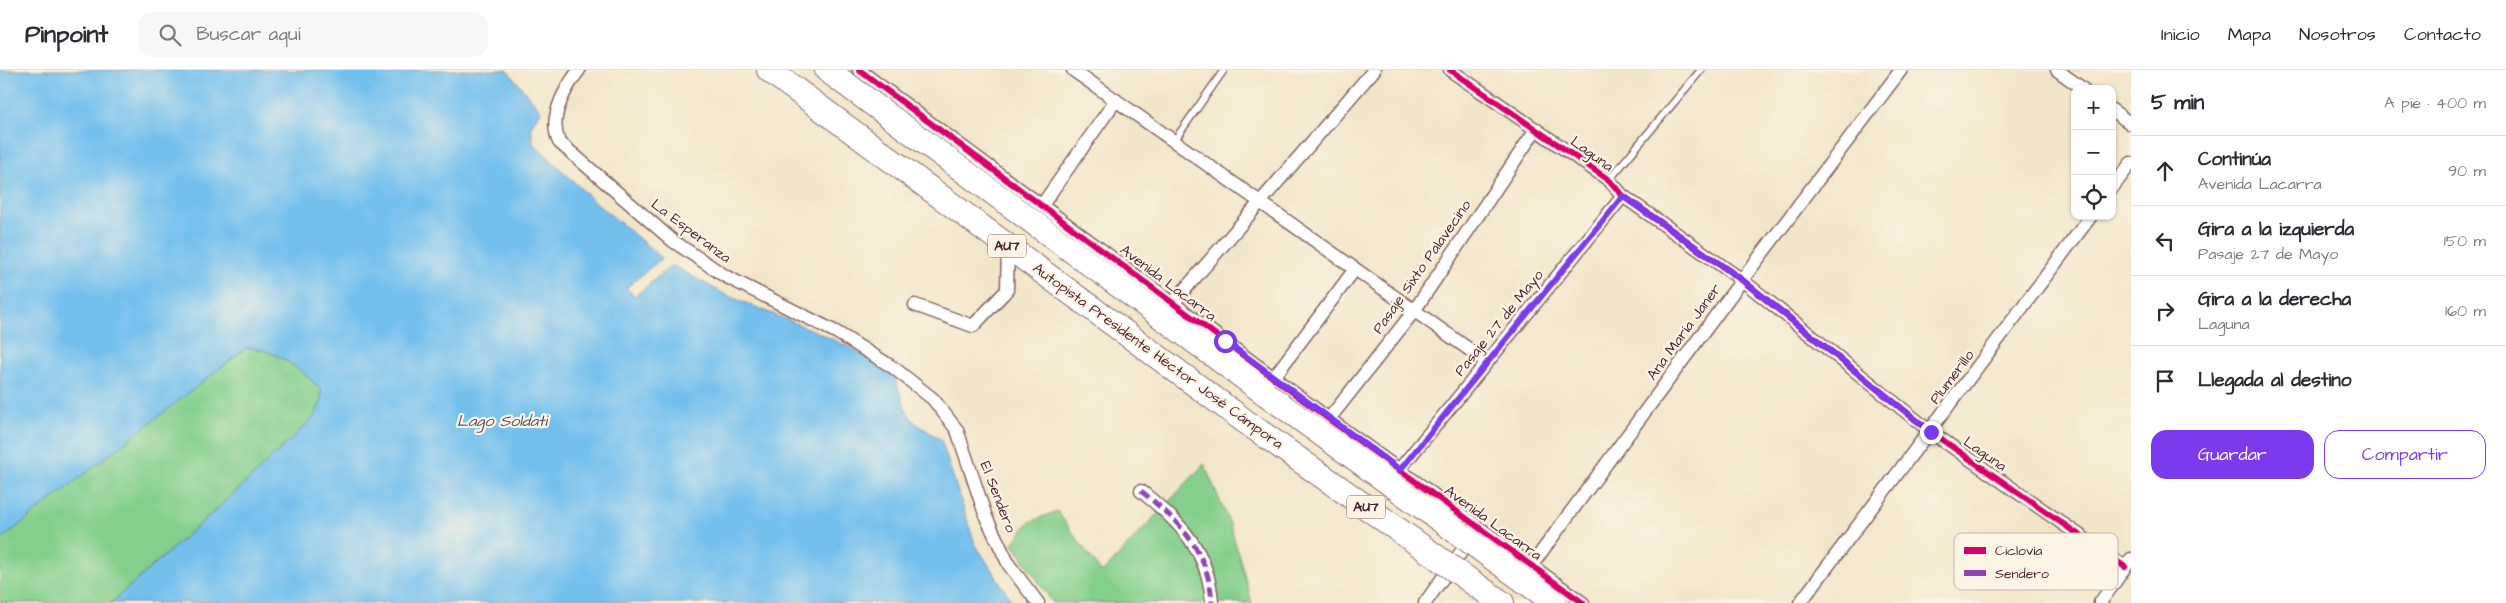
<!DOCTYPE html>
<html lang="es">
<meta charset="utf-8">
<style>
:root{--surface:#fff;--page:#f7f7f7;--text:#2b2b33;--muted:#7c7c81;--line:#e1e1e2;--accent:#7c3aed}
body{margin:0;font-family:"Architects Daughter",sans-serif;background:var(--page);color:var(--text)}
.controls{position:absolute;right:15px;top:15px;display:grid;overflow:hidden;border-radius:10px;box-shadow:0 1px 4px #0004}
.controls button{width:45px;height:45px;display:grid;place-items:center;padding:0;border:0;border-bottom:1px solid var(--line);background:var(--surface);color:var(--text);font:25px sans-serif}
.stop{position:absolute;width:15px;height:15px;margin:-11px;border:4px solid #7c3aed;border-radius:50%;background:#fff}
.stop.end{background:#7c3aed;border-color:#fff;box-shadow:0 1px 5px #0008}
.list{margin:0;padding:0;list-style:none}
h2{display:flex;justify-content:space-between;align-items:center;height:65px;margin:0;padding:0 20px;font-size:21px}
h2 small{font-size:16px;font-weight:400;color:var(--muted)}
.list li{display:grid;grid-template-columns:32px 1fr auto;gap:15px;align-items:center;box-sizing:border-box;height:70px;padding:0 20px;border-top:1px solid var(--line)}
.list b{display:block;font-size:19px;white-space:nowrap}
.list p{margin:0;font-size:16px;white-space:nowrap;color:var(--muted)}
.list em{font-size:16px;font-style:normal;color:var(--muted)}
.actions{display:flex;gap:10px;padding:15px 20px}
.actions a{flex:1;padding:11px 0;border:1px solid var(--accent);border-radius:15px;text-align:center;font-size:18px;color:var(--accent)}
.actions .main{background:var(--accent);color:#fff}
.icon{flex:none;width:28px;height:28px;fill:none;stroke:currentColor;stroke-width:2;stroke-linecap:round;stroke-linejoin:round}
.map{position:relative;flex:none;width:2131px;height:533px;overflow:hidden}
header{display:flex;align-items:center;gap:30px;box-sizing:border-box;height:70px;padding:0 25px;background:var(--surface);border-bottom:1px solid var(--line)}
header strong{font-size:24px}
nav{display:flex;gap:28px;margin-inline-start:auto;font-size:18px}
.search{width:350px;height:45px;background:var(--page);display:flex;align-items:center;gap:12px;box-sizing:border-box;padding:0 18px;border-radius:15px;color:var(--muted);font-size:19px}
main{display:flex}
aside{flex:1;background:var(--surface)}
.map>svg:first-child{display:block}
</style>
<header>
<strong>Pinpoint</strong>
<div class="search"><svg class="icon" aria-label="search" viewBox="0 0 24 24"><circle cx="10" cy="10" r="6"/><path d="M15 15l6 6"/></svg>Buscar aquí</div>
<nav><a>Inicio</a><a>Mapa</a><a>Nosotros</a><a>Contacto</a></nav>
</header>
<main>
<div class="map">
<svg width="2131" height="533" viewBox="0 0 2131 533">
<rect width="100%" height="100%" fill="#fcf5e5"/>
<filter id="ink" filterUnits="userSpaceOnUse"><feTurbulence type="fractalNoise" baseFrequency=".02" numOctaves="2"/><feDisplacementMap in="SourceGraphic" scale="10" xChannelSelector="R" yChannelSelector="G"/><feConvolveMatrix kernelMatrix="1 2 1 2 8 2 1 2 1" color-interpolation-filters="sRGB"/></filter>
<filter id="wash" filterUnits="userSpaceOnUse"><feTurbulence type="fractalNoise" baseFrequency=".0096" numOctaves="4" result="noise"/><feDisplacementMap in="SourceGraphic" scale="20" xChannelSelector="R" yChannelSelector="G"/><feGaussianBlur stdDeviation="1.12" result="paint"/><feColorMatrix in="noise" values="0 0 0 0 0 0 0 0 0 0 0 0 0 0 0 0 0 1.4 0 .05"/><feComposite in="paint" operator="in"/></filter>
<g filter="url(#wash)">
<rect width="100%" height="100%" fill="#f2e6c9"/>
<path fill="#84cf8c" stroke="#67775c" d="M 246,278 C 273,277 303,300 321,320 L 321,332 L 314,347 L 238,420 L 111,533 L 0,533 L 0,470 L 38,440 L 0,405 L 218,299 Z
M 1204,394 L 1230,454 L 1252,533 L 1053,533 L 1013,474 L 1028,453 L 1057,441 L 1102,503 Z"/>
<path fill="#73c0ed" stroke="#5e708c" d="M 0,0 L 507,0 L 541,41 L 531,56 L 533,73 L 593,130 L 662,188 L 626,218 L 635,226 L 672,195 L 726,225 L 817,262 L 853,279 L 893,303 L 906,340 L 914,352 L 941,370 L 975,474 L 1013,533 L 111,533 L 238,420 L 314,347 L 321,332 L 321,320 C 303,300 273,277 246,278 L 0,470 Z"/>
</g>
<g filter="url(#ink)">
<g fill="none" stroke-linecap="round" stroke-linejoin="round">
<g stroke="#856562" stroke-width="9">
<path id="lane" d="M 1174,71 L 1224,0
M 1609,110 L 1701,0"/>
</g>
<g stroke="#856562" stroke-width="15">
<path id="street" d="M 579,0 C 564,20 548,48 559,72 L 673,171 L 725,206 L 836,262 L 894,298 L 933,329 L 957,360 L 986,447 L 1009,495 L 1038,533
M 859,0 L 1329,349 L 1583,533
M 1073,0 L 1487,292
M 1450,0 L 1609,110 L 1623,126 L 1742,210 L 1931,362 L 2125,497
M 2057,0 L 2083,19
M 2112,40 L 2131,54
M 2112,118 L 2131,93
M 1042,135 L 1116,30
M 1174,232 L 1374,0
M 915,235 L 973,256 L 1007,220 L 1008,176
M 1274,307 L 1355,199
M 1329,349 L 1414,241 L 1536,59
M 1399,400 L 1623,126
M 1141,421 C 1180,452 1209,481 1212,533
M 1531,496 L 1742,210 L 1901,0
M 1425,533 L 1471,468
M 1800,533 L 2091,146
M 2100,533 L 2131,489"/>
</g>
<g stroke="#856562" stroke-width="26">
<path id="highway" d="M 769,0 L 1246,352
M 827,0 L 1266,324
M 1486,522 L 1502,533"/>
</g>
<use href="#lane" stroke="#fff" stroke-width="6"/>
<use href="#street" stroke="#fff" stroke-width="12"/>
<use href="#highway" stroke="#fff" stroke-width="24"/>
<g stroke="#856562" stroke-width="26" stroke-linecap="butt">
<path id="highway-bridge" d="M 1266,324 L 1555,533
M 1246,352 L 1486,522"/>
</g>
<use href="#highway-bridge" stroke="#fff" stroke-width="24"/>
<path stroke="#8e44ad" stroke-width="5" stroke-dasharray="10 5" stroke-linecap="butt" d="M 1141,421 C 1180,452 1209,481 1212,533"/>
<g stroke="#fcf5e5" stroke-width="9">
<path id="cycleway" d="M 859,0 L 1329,349 L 1583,533
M 1450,0 L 1609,110 L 1623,126 L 1742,210 L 1931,362 L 2125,497"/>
</g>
<use href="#cycleway" stroke="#d6006c" stroke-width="6"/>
</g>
</g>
<g fill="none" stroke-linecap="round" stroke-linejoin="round" filter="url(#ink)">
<path stroke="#7c3aed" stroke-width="6" d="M 1225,271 L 1400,400 L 1623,126 L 1742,210 L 1931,362"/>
</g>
<g text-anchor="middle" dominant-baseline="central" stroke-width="4.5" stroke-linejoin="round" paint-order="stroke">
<g fill="#fcf5e5" stroke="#7f5f63" stroke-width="1">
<rect x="988" y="164.5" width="38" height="23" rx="4"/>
<rect x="1347" y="425.5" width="38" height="23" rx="4"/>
</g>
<g font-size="14" font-weight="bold" fill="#4a1f2b">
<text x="1007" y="176">AU7</text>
<text x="1366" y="437">AU7</text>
</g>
<g font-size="15" fill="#4a1f2b" stroke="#fcf5e5">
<text transform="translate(1592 84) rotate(36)">Laguna</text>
<text transform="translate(691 161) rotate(37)">La Esperanza</text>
<text transform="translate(1422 197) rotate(-55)">Pasaje Sixto Palavecino</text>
<text transform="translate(1168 213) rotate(37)">Avenida Lacarra</text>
<text transform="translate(1499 253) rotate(-51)">Pasaje 27 de Mayo</text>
<text transform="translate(1684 262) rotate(-54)">Ana María Janer</text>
<text transform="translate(1158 286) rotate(36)">Autopista Presidente Héctor José Cámpora</text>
<text transform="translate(1952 307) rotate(-53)">Plumerillo</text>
<text transform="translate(1985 384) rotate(35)">Laguna</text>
<text transform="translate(998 427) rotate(69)">El Sendero</text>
<text transform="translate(1493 453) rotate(36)">Avenida Lacarra</text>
</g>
<g font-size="16" font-style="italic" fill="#564f65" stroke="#fcf5e5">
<text x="502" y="351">Lago Soldati</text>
</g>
</g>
<rect x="1954" y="463" width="164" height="57" rx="8" fill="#fcf5e5" stroke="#c7b5ad" stroke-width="1"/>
<rect x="1964" y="477" width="22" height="7" fill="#d6006c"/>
<rect x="1964" y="500" width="22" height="6" fill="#8e44ad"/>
<g font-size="14" fill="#4a1f2b">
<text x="1995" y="485">Ciclovía</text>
<text x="1995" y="508">Sendero</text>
</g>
</svg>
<div class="controls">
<button>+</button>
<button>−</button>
<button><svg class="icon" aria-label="locate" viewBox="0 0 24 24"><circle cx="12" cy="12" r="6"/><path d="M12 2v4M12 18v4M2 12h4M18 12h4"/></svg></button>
</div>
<div class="stop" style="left:1225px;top:271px"></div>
<div class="stop end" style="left:1931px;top:362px"></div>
</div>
<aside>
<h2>5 min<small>A pie · 400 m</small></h2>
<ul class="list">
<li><svg class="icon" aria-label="ahead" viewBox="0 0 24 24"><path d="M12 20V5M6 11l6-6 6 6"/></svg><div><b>Continúa</b><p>Avenida Lacarra</p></div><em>90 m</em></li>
<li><svg class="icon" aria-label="left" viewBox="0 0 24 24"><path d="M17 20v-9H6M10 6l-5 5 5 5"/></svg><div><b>Gira a la izquierda</b><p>Pasaje 27 de Mayo</p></div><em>150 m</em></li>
<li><svg class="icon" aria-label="right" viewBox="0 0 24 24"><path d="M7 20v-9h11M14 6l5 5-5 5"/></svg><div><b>Gira a la derecha</b><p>Laguna</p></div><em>160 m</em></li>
<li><svg class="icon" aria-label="arrive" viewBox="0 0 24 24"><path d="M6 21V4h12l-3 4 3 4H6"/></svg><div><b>Llegada al destino</b></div></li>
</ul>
<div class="actions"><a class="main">Guardar</a><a>Compartir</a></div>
</aside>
</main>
